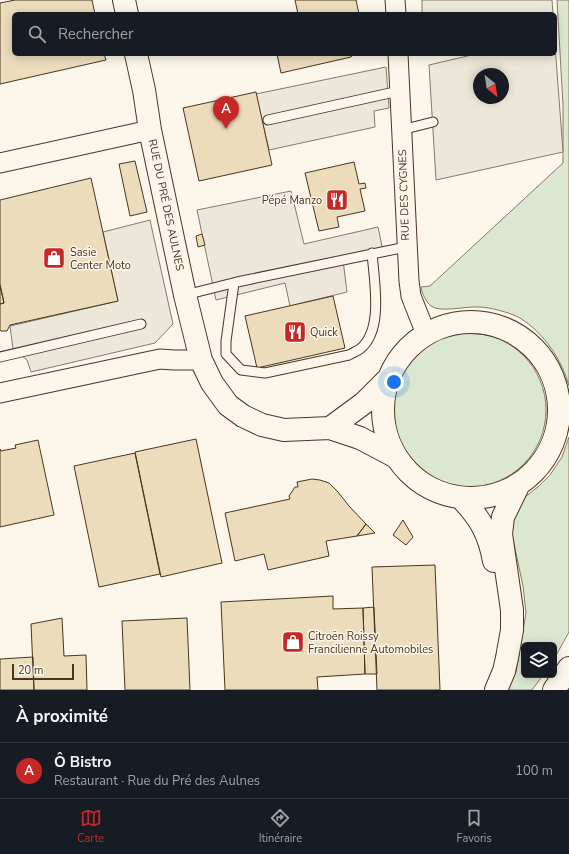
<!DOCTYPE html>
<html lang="fr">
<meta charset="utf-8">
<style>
:root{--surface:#171b24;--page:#20242c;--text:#f1f3f6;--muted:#9ea1a6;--line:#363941;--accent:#c62828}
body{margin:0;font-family:"Nunito Sans",sans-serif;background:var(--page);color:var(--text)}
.controls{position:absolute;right:12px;bottom:12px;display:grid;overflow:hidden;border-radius:6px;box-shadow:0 2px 10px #0003}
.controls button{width:36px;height:36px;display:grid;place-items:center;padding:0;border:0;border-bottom:1px solid var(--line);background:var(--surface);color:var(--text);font:20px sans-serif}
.compass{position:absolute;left:473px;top:68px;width:36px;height:36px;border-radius:50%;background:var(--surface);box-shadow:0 2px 10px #0003;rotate:150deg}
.scale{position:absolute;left:12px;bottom:10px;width:62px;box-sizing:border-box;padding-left:4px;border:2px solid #4a3520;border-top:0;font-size:11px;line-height:14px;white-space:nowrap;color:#4a3520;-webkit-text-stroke:3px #fbf6e9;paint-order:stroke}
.you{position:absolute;left:394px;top:382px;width:14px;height:14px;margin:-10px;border:3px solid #fff;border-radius:50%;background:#1a73e8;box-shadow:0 0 0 6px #1a73e833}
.badge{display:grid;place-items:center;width:26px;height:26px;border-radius:50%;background:var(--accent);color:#fff;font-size:13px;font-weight:700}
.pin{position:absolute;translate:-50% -33px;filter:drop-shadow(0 1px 2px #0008)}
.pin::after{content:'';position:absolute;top:21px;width:14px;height:12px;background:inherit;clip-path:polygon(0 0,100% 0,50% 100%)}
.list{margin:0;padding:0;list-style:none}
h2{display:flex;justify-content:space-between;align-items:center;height:52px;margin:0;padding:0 16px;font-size:17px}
h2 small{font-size:13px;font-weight:400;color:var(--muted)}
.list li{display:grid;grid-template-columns:26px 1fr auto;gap:12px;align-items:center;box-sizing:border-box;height:56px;padding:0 16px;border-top:1px solid var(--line)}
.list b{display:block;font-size:15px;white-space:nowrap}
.list p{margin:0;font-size:13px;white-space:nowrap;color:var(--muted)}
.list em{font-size:13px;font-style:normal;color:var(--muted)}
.icon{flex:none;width:22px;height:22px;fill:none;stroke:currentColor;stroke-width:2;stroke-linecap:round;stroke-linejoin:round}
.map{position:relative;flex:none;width:569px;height:690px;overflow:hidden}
.search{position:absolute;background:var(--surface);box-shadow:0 2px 10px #0003;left:12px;right:12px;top:12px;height:44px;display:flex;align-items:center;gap:10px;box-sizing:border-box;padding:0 14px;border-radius:6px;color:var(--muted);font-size:15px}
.sheet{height:108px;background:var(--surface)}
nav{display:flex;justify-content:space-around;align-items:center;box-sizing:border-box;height:56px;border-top:1px solid var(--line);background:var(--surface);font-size:11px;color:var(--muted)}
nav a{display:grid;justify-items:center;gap:2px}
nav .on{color:var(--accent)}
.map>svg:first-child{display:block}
</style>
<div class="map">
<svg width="569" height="690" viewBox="0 0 569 690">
<rect width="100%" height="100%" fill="#fbf6e9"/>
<path fill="#dce7d0" stroke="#887966" d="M 557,0 L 569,0 L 569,386 C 562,360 544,333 520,318 C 511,313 490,307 479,307 C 466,306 440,313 431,306 C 426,302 422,293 421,287 L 430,286 L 563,163 L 563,105 Z
M392 410a77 77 0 1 1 154 0a77 77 0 1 1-154 0Z
M 569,437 L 569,632 L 554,659 L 554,645 L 524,645 L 524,675 L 543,675 L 532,690 L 505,690 L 516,672 L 526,613 L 523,586 L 510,525 L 520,501 L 539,486 L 550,475 L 562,457 Z"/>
<path fill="#ede7d9" stroke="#887966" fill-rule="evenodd" d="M 422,0 L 552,0 L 553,14 L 422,14 Z
M 555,45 L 563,152 L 436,180 L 429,65 L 476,54 L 555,54 ZM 479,74 L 503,74 L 503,98 L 479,98 Z
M 386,67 L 389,108 L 374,111 L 375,127 L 269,150 L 256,94 Z
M 291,191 L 304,244 L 378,227 L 383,251 L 343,260 L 347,292 L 290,306 L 285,283 L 216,300 L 197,210 Z
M 150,220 L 173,324 L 155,343 L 31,372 L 27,360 L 13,349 L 10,326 L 118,301 L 103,232 Z"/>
<path fill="#ecdcbc" stroke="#4a3520" d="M 15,0 L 92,0 L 95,14 L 14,14 L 14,54 L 104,54 L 106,60 L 0,84 L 0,3 Z
M 295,0 L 356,0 L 359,14 L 298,14 Z
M 277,54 L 353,54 L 351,57 L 281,73 Z
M 256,92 L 272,165 L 199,181 L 183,108 Z
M 135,161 L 147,212 L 130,216 L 119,164 Z
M 354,162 L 359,184 L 365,183 L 366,188 L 360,189 L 365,211 L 337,217 L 339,227 L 319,231 L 305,173 Z
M 91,178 L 118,301 L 10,325 L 7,331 L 1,331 L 0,330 L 0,304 L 4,303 L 0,285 L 0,200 Z
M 202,234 L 205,245 L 198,247 L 196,236 Z
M 0,285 L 4,303 L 0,304 Z
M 333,296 L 345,348 L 257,368 L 245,316 Z
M 196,439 L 222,563 L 161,577 L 135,452 Z
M 38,440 L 54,515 L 0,527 L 0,449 L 1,451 L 16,448 L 15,445 Z
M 135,453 L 160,574 L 99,587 L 74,466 Z
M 312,479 L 320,480 L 329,483 L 338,492 L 349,506 L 366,524 L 357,536 L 326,541 L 329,556 L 268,570 L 264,554 L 235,561 L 225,513 L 290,499 L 289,496 L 295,487 L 298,487 L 297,482 Z
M 403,520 L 413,537 L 406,545 L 393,535 Z
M 366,524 L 375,533 L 357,536 Z
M 435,565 L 440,690 L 377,690 L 372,567 Z
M 333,596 L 333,609 L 363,608 L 365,674 L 317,677 L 318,690 L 225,690 L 221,602 Z
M 374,607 L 377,674 L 365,674 L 363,608 Z
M 62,618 L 64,656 L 86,655 L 87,690 L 34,690 L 31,624 Z
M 187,618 L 190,690 L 125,690 L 122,621 Z
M 33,657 L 34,690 L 0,690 L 0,659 Z"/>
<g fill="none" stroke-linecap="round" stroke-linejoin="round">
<g stroke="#4a3520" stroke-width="11">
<path id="lane" d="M 268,120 L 399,91
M 401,130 L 433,122
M 234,283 L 226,341 L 226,354 L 241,370 L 265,373 L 349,355 C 352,353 357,351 360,349 C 384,330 374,280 372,253
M 185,295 L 237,282 L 406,247
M 0,357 L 141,324"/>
</g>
<g stroke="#4a3520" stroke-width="21">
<path id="street" d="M 395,0 L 396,14
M 398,54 L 409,281 L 411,296 L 426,334
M 0,163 L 150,130
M 0,393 L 160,359 L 174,360 L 201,360"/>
</g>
<g stroke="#4a3520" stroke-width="24">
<path id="secondary" d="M 124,0 L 127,14
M 136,54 L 144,90 L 150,130 L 185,295 L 201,360 L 212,383 L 228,405 L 243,416 L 262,425 L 284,430 L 330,428 L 360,438 L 396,457
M383 410a88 88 0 1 1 176 0a88 88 0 1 1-176 0Z
M 330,428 L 364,403 L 388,379
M 461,498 C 480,518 489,533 494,561
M 496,690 L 504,671 L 507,658 L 512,630 L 512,610 L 501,534 L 503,517 L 519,484"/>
</g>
<g stroke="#4a3520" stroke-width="24">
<path id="highway" d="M 554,690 L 569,668"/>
</g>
<use href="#lane" stroke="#fbf6e9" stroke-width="9"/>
<use href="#street" stroke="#fbf6e9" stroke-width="19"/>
<use href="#secondary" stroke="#fbf6e9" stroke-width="22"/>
<use href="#highway" stroke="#fbf6e9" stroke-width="22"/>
</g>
<defs>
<g id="restaurant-square" transform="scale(1.15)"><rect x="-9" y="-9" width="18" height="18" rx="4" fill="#c62828" stroke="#fbf6e9"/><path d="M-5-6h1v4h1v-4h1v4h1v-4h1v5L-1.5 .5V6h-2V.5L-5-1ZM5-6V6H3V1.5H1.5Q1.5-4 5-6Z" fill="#fff"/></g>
<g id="shop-square" transform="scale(1.15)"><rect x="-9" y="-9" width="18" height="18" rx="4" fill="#c62828" stroke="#fbf6e9"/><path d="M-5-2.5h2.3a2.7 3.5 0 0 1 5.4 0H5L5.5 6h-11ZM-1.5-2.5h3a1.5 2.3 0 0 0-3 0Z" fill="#fff"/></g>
</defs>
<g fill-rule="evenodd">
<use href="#restaurant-square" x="337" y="200"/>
<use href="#shop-square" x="54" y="258"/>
<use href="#restaurant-square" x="295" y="332"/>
<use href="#shop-square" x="293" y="642"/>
</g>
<g text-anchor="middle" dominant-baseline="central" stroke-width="3" stroke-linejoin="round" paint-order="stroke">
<g font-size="11" fill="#4a3520" stroke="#fbf6e9">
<text transform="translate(404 195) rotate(-92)">RUE DES CYGNES</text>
<text transform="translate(166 205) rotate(78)">RUE DU PRÉ DES AULNES</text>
</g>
<g font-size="11" fill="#4a3520" stroke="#fbf6e9" text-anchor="start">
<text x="322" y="200" text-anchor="end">Pépé Manzo</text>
<text x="70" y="252">Sasie<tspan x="70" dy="13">Center Moto</tspan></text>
<text x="310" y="332">Quick</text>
<text x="308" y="636">Citroën Roissy<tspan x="308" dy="13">Francilienne Automobiles</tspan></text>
</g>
</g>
</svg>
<div class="controls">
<button><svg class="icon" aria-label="layers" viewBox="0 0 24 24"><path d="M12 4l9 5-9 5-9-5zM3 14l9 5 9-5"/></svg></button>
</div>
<svg class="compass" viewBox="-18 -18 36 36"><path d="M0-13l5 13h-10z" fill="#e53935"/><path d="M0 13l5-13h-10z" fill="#9ea1a6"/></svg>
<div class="scale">20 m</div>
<div class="you"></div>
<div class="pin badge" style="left:226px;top:129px">A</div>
<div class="search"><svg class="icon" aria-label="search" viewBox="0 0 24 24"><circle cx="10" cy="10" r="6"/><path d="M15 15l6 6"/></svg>Rechercher</div>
</div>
<section class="sheet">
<h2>À proximité<small></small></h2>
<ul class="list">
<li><span class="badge">A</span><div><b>Ô Bistro</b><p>Restaurant · Rue du Pré des Aulnes</p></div><em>100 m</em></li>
</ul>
</section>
<nav>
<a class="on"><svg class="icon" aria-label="map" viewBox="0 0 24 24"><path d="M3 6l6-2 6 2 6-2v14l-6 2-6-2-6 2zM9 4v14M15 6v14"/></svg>Carte</a>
<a><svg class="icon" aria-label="directions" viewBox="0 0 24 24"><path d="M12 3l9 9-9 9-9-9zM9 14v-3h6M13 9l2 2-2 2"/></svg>Itinéraire</a>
<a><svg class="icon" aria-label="saved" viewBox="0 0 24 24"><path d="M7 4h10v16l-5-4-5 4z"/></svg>Favoris</a>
</nav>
